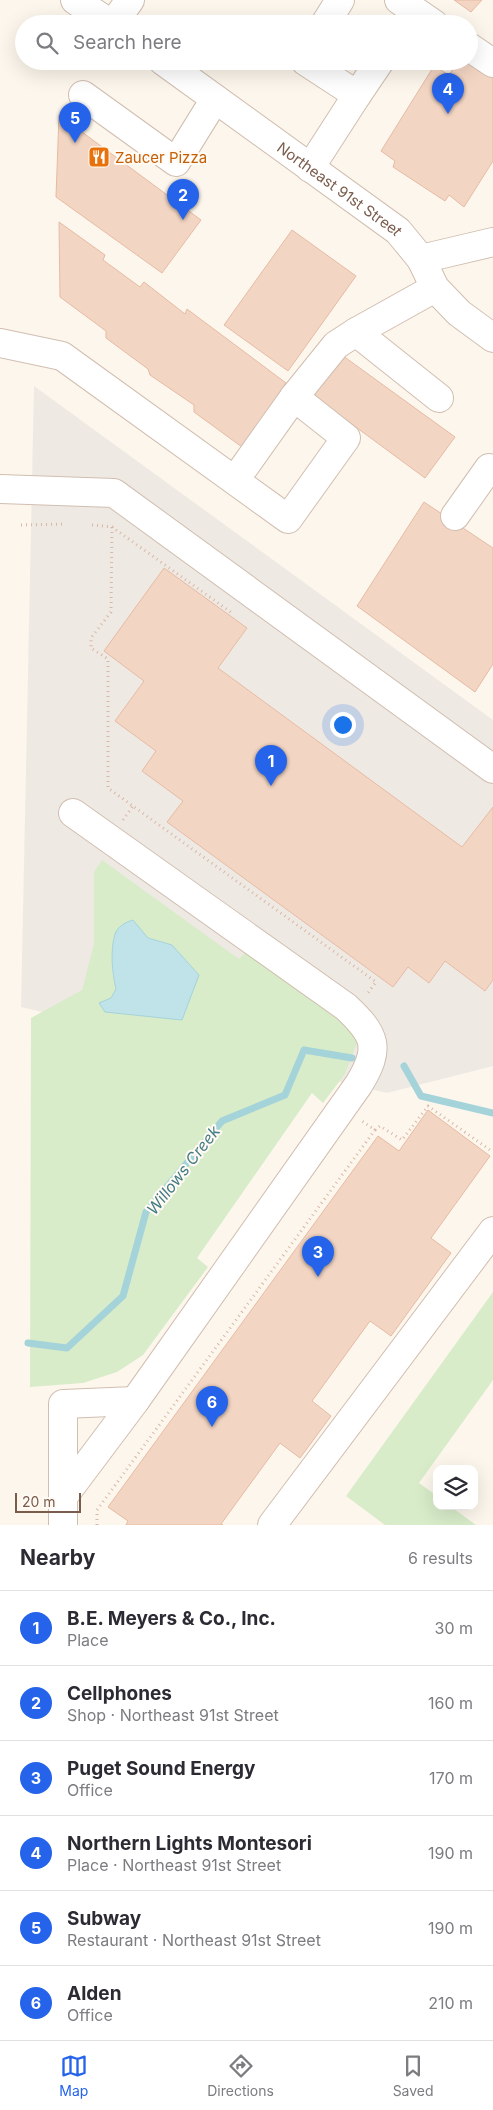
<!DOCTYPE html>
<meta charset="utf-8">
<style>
:root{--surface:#fff;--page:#f7f7f7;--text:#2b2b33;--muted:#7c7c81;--line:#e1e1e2;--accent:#2563eb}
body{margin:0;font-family:Inter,sans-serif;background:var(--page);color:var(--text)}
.controls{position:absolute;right:15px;bottom:15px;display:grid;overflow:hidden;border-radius:10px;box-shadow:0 5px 20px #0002}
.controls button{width:45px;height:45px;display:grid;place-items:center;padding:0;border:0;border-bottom:1px solid var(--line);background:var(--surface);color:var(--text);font:25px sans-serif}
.scale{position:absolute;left:15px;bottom:12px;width:66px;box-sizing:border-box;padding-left:5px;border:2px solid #7a5c4d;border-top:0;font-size:14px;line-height:18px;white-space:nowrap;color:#7a5c4d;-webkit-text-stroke:4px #fffaf3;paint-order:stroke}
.you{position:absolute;left:342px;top:724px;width:18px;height:18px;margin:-12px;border:4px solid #fff;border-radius:50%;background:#1a73e8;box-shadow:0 0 0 8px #1a73e833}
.badge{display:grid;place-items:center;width:32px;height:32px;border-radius:50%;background:var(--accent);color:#fff;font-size:16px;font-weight:700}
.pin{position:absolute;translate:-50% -41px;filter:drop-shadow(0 1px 2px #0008)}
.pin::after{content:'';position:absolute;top:26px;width:18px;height:15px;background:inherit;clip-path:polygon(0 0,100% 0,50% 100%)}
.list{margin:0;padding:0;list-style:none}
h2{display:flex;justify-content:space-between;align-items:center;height:65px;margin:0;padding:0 20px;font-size:21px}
h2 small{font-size:16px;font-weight:400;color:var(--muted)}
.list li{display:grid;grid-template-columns:32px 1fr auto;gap:15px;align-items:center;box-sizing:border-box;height:75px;padding:0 20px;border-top:1px solid var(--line)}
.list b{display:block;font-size:19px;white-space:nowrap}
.list p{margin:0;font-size:16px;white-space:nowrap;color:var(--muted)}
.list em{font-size:16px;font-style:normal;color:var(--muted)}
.icon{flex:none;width:28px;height:28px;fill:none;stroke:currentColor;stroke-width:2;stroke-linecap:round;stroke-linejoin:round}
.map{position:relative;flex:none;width:493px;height:1525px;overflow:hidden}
.search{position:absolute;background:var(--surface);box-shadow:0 5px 20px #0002;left:15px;right:15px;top:15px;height:55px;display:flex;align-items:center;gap:12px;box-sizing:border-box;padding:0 18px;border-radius:28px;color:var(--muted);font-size:19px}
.sheet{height:515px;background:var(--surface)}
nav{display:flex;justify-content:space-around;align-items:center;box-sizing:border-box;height:70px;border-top:1px solid var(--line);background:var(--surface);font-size:14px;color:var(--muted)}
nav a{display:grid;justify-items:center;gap:2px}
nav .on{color:var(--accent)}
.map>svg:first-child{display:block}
</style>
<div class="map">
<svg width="493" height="1525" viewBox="0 0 493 1525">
<rect width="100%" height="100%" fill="#fdf6ec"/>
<path fill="#efe9e4" d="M 34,386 L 493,720 L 493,1066 L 387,1093 L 21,1007 Z"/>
<path fill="#d8ecc9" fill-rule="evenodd" d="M 102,860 L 239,959 L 248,949 L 350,1025 L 357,1043 L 345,1074 L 323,1103 L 312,1093 L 197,1258 L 208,1267 L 143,1355 L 117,1372 L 83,1383 L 30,1387 L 31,1018 L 82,990 L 94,944 L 94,872 ZM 148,938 L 172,945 L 199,975 L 111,998 L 116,989 L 112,970 Z
M 493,1292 L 493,1380 L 419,1483 L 437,1496 L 437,1506 L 450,1506 L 476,1525 L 385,1525 L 346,1496 Z"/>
<path fill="#bfe3e8" stroke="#a5d3da" d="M 133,920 L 148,938 L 172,945 L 199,975 L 182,1020 L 105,1012 L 99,1003 L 111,998 L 116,989 C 112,972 110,951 115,934 C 118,926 126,922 133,920 Z"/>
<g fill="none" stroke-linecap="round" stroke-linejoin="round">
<path stroke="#a5d3da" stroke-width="7" d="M 404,1066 L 421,1096 L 493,1113
M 28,1343 L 67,1348 L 123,1296 L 146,1212 L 222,1121 L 285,1095 L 304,1050 L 352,1058"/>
</g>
<path fill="#f3d5c3" stroke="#e6bba3" d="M 454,0 L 482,0 L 471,12 Z
M 458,61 L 467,61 L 493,78 L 493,161 L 464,207 L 449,195 L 445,201 L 393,167 L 395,161 L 381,151 L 434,66 L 449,75 Z
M 59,115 L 201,220 L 162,273 L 56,197 Z
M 59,222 L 105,255 L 103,260 L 140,287 L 144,282 L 185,314 L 187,309 L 286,383 L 283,387 L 286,389 L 242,447 L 194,412 L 194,405 L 150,375 L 148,369 L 106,338 L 106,331 L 60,297 Z
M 292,230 L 356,276 L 288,371 L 224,325 Z
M 339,353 L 455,437 L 425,478 L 311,394 Z
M 424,502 L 493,548 L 493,664 L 475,692 L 357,606 Z
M 164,568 L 247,628 L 218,668 L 462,847 L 493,807 L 493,980 L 485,991 L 445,961 L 429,983 L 408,967 L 393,987 L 167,822 L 183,801 L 142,771 L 156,751 L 115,721 L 144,681 L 104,651 Z
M 428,1110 L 490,1156 L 431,1238 L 451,1253 L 391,1336 L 370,1321 L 312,1401 L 331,1416 L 300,1458 L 280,1443 L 221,1524 L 223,1525 L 126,1525 L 128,1521 L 108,1507 L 378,1136 L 399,1151 Z"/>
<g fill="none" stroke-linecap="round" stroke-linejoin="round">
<g stroke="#d1beb0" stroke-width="30">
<g id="minor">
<path d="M 75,0 L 111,24"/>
<path d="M 399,0 L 434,24"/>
<path d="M 113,24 L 130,0"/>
<path d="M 325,24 L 340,0"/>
<path d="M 469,47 L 493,63"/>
<path id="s1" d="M 163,61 L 398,231 L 421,259 L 435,288 L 459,313 L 493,338"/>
<path d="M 305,61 L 357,95 L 310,168"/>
<path d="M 83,95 L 176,162 L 215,99"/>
<path d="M 357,95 L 380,61"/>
<path d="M 421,259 L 493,242"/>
<path d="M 356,332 L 435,288"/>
<path d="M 0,343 L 62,356 L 288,519 L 346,438 L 294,397 L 235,480"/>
<path d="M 294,397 L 336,345 L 356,332 L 439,398"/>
<path d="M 0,489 L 114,493 L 493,769"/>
<path d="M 455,516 L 489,468 L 493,470"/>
<path d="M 63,1497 L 135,1401 L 359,1084 C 381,1048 376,1035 346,1007 L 73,813"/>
<path d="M 63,1525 L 63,1404 L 135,1401"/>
<path d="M 272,1525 L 493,1231"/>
</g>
</g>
<path stroke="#d9b8a5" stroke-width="3" stroke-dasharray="1 4" stroke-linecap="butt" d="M 21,525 L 64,524
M 92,525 L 112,527 L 232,613
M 112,527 L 111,612 L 91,638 L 91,648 L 108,659 L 108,788 L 376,982 L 368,993
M 123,820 L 133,806
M 375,1130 L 380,1126 L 402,1140 L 428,1106 L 493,1152
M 97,1525 L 97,1510 L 375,1130 L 362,1121"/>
<use href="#minor" stroke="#fff" stroke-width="28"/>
</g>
<defs>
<g id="restaurant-square" transform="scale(1.125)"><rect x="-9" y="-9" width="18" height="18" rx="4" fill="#e8710a" stroke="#fffaf3"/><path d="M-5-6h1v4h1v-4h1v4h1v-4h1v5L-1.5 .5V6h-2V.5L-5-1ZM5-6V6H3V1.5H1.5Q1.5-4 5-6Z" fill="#fff"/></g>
</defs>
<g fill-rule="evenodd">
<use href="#restaurant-square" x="99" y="157"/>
</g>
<g text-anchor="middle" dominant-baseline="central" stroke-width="4" stroke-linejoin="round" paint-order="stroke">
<g font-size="15" fill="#c56008" stroke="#fffaf3" text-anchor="start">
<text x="115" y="157">Zaucer Pizza</text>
</g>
<g font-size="15" fill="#7a5c4d" stroke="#fffaf3">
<text stroke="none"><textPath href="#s1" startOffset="218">Northeast 91st Street</textPath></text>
</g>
<g font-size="16" font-style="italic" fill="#437c86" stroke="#fffaf3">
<text transform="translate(183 1170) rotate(-52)">Willows Creek</text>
</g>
</g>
</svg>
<div class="controls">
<button><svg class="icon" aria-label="layers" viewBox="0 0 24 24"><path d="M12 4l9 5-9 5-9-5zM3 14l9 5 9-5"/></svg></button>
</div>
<div class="scale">20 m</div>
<div class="you"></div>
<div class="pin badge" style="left:271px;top:786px">1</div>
<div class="pin badge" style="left:183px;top:220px">2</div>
<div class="pin badge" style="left:318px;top:1277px">3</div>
<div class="pin badge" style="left:448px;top:114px">4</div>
<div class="pin badge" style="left:75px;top:143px">5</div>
<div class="pin badge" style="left:212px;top:1427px">6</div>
<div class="search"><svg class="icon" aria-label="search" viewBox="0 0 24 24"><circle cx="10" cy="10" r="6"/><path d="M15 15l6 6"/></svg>Search here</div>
</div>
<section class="sheet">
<h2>Nearby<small>6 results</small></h2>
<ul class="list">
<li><span class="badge">1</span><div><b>B.E. Meyers &amp; Co., Inc.</b><p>Place</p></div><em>30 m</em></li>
<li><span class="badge">2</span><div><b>Cellphones</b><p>Shop · Northeast 91st Street</p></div><em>160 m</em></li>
<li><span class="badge">3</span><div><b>Puget Sound Energy</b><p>Office</p></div><em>170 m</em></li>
<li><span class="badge">4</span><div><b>Northern Lights Montesori</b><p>Place · Northeast 91st Street</p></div><em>190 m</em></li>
<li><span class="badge">5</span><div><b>Subway</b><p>Restaurant · Northeast 91st Street</p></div><em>190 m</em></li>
<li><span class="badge">6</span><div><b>Alden</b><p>Office</p></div><em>210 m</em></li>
</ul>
</section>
<nav>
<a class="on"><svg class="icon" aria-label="map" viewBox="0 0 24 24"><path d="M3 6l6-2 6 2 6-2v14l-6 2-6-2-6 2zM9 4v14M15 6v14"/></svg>Map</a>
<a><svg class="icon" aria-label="directions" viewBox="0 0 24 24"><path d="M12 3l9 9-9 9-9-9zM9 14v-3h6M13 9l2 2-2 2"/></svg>Directions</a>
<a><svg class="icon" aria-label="saved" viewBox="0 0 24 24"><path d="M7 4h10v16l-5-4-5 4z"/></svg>Saved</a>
</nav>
